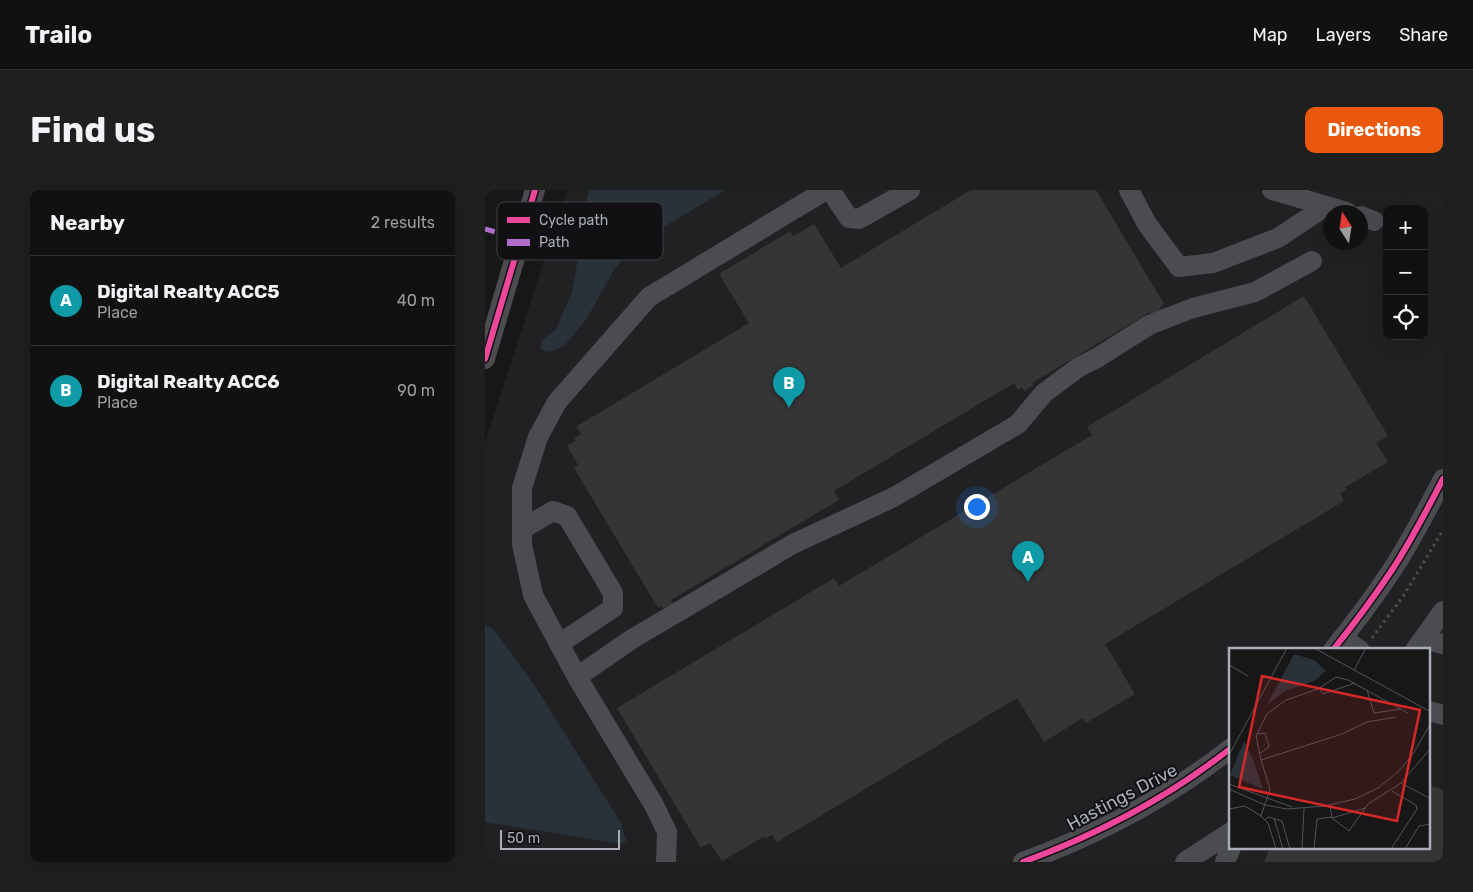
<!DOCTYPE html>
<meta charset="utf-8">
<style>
:root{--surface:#111;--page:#1e1f1f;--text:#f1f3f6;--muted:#9c9d9f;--line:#303131;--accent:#ea580c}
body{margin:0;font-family:Rubik,sans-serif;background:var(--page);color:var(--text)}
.controls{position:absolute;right:15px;top:15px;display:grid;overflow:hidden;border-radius:10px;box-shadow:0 5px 20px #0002}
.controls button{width:45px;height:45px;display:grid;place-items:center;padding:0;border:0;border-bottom:1px solid var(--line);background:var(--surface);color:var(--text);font:25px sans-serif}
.compass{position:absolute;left:838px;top:15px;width:45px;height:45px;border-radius:50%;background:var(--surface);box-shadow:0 5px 20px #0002;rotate:348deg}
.scale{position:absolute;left:15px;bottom:12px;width:120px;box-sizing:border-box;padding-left:5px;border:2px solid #a8adb8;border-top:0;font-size:14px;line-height:18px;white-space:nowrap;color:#a8adb8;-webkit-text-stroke:4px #111113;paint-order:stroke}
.you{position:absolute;left:491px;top:316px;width:18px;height:18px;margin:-12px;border:4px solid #fff;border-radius:50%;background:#1a73e8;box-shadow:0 0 0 8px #1a73e833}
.badge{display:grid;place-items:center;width:32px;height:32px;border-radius:50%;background:var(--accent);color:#fff;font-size:16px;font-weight:700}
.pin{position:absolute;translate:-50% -41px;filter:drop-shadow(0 1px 2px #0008)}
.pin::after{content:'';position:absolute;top:26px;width:18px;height:15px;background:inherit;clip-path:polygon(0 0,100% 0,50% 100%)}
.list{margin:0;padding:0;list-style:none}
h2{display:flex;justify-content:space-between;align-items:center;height:65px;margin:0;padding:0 20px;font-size:21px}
h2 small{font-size:16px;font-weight:400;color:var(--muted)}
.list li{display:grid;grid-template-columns:32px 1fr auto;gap:15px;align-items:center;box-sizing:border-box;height:90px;padding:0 20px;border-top:1px solid var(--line)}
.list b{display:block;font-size:19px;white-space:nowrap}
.list p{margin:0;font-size:16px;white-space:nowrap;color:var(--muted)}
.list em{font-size:16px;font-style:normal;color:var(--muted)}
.icon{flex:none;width:28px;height:28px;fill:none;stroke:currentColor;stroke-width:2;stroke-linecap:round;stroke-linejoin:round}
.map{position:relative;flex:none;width:958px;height:672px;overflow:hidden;border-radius:10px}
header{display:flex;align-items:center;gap:30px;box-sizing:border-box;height:70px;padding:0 25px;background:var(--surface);border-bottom:1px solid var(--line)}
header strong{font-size:24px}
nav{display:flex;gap:28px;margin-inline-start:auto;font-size:18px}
.intro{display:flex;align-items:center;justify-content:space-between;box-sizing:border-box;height:120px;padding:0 30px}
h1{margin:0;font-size:35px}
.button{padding:12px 22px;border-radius:10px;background:var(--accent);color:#fff;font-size:18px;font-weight:700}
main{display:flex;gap:30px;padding:0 30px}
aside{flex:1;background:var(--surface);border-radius:10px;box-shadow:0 5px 20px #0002}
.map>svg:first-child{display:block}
</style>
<header>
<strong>Trailo</strong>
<nav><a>Map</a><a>Layers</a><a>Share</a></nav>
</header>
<div class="intro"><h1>Find us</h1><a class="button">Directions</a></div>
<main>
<aside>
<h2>Nearby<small>2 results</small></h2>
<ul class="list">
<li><span class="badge" style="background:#0f9aa8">A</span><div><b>Digital Realty ACC5</b><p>Place</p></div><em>40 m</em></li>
<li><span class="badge" style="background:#0f9aa8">B</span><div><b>Digital Realty ACC6</b><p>Place</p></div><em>90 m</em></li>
</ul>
</aside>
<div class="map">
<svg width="958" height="672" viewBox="0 0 958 672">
<rect width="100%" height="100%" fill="#171717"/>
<path fill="#212123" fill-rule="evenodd" d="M 82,0 L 958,0 L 958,672 L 0,672 L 0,253 ZM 902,19 L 939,19 L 939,146 L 902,146 ZM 846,22 L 876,22 L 876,52 L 846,52 ZM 746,460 L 944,460 L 944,658 L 746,658 Z"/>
<path fill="#2a3239" d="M 104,0 L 240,0 L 151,54 L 130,78 L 102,128 L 80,155 L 71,160 L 62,162 L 56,159 L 57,150 L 71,139 L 86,105 L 91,82 L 96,33 Z
M 0,434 L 9,440 L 48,493 L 136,633 L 141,651 L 136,654 L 0,632 Z"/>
<path fill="#353536" d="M 486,0 L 611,0 L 679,114 L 675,117 L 677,120 L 668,126 L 665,122 L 547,193 L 549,195 L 539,201 L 537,197 L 533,200 L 529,193 L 349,301 L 354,310 L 186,410 L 188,413 L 178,419 L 176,416 L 173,418 L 89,278 L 93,275 L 82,256 L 91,251 L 89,248 L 96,244 L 92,236 L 264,133 L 234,84 L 305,41 L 308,46 L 329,34 L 356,78 Z
M 819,106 L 903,246 L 891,253 L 903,272 L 860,297 L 862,300 L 855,303 L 859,311 L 620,454 L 650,504 L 601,533 L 598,528 L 559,552 L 532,508 L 292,652 L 287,645 L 281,648 L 280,646 L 237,671 L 225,653 L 216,658 L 132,518 L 349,388 L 354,396 L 607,245 L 602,237 Z
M 944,595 L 958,600 L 958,672 L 779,672 L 785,658 L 944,658 Z"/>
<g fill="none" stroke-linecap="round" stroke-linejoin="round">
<path stroke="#4d4e52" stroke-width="3" stroke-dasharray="2.5 4" stroke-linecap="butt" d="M 887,448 L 919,405 L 958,340"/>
<path stroke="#4b4c50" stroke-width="20" d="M 345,0 L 364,28 L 374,29 L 425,0
M 644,0 L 662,34 L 694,77 L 728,73 L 793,48 L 841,16
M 787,0 L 862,22
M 876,26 L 889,31
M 0,169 L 50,0
M 37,339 L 68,321 L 82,326 L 128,403 L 128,418 L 74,454
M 857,448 L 875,460
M 939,449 L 958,454
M 848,460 C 869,434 889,407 907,380 C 926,351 942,320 958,289
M 930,460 L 958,421
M 92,487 L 48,405 L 37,354 L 37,298 L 53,247 L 72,212 L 164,107 L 341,0
M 944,521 L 958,525
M 181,672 L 182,642 L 169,615 L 92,487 L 147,449 L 308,354 L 409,307 L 533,234 L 559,203 L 594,177 L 612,168 L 664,135 L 708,118 L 770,102 L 827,71
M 538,672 C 611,645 684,607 746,558
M 700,672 L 746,642
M 740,672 L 746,658"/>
<path stroke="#b06ccc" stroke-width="5" stroke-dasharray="10 5" stroke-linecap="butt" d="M 0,39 L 35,49"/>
<g stroke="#111113" stroke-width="9">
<path id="cycleway" d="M 0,169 L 50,0
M 848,460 C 869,434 889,407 907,380 C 926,351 942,320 958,289
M 538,672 C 611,645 684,607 746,558"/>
</g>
<use href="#cycleway" stroke="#ed469a" stroke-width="6"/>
</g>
<g text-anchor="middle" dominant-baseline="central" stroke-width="4" stroke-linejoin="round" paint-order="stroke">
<g font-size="18" fill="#a8adb8" stroke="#111113">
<text transform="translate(637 607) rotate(-28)">Hastings Drive</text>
</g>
</g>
<g transform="translate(744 458)">
<rect width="201" height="201" fill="#171717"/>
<path d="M 65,6 L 85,12 L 97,23 L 85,33 L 56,43 L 38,57 ZM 15,93 L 24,111 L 34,141 L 1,127 Z" fill="#2a3239"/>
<path fill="none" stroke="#515357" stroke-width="1" d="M 85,0 L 202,64M 0,17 L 19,28M 125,22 L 137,0M 90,40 L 94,46 L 126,35M 138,42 L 145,65 L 172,61M 28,86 L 36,85 L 40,99 L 30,106M 0,107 L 58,0M 32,112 L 27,88 L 38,66 L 57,52 L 89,41 L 107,29 L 119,32 L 179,65M 172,135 L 202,151M 0,136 L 63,159M 0,141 L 36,157 L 58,161 L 96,158 L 126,151 L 149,140 L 170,123 L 184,106 L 202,75M 101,158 L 103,170 L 120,183 L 139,156 L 172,135 L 202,100M 0,161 L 16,158 L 32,168 L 39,175 L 47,201M 32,168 L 41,141 L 32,112 L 113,86 L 138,74 L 167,69M 45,170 L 54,201M 103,170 L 136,160M 36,172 L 39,169 L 53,173 L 61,201M 73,201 L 75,160M 85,201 L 88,171 L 103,169M 162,201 L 188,161 L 187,157 L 163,143M 176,201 L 190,178 L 202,176"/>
<path fill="#d62828" fill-opacity="0.15" stroke="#d62828" stroke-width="2.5" d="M 33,28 L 191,62 L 168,173 L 10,139 Z"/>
<rect width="201" height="201" fill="none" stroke="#a8adb8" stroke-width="2.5"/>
</g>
<rect x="12" y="12" width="166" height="58" rx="8" fill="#111113" stroke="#3e4045" stroke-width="1"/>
<rect x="22" y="27" width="23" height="6" fill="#ed469a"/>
<rect x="22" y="49" width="23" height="7" fill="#b06ccc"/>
<g font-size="14" fill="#a8adb8">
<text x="54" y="35">Cycle path</text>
<text x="54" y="57">Path</text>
</g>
</svg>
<div class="controls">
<button>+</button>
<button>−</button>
<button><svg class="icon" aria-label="locate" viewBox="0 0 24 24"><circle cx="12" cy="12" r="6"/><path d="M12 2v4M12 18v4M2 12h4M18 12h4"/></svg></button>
</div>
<svg class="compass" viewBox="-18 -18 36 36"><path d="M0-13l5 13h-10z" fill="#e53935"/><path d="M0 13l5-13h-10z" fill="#9c9d9f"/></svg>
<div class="scale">50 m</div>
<div class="you"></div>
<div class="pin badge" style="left:543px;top:392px;background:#0f9aa8">A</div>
<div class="pin badge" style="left:304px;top:218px;background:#0f9aa8">B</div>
</div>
</main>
